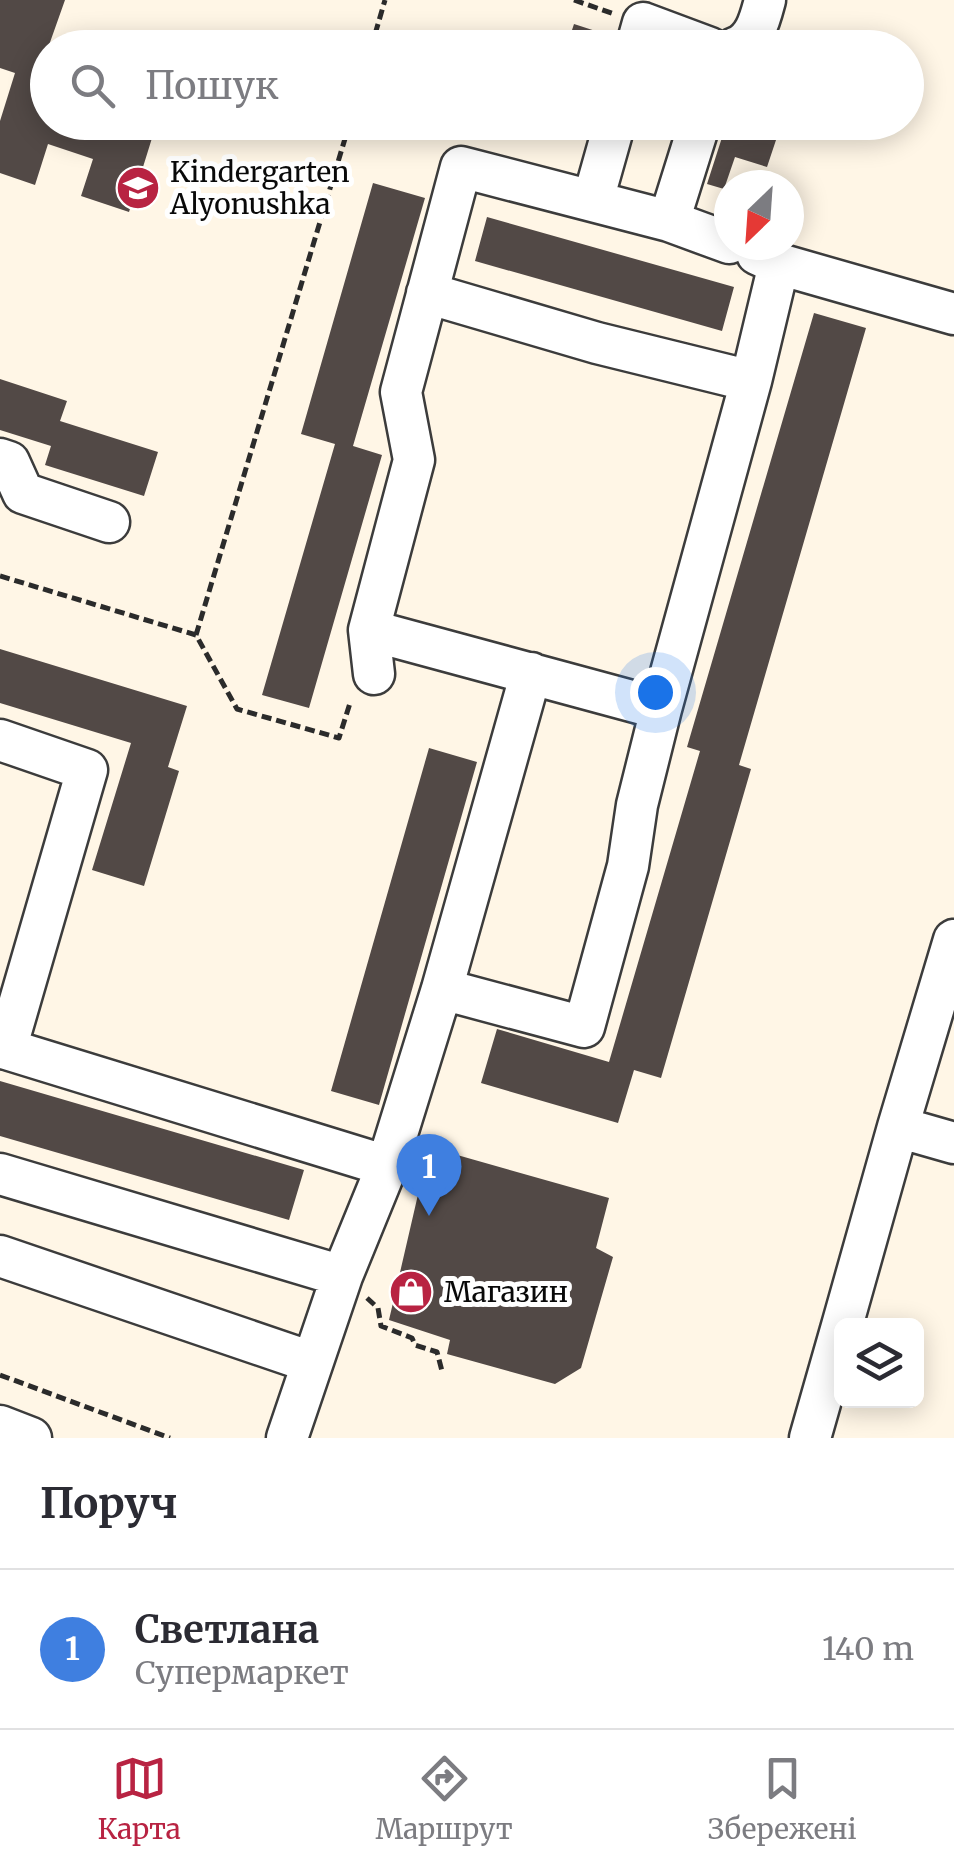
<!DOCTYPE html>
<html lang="uk">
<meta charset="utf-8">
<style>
:root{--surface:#fff;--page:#f7f7f7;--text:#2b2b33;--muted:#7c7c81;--line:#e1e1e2;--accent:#b82342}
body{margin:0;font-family:Merriweather,serif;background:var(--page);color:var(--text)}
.controls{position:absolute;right:30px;bottom:30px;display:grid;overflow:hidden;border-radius:15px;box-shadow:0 5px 25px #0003}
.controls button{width:90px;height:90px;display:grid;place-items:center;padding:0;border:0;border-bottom:2px solid var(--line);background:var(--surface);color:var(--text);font:50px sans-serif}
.compass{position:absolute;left:714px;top:170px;width:90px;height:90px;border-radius:50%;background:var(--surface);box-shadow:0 5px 25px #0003;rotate:205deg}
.you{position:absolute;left:655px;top:692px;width:35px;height:35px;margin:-25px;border:8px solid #fff;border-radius:50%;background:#1a73e8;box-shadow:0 0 0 15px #1a73e833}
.badge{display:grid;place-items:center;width:65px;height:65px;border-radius:50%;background:var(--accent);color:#fff;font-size:32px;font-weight:700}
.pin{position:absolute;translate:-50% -82px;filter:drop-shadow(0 2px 5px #0008)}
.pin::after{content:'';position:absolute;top:52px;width:35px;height:30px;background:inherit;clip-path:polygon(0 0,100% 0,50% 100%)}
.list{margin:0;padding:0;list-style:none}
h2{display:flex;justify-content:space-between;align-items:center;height:130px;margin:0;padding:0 40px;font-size:42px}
h2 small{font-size:32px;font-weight:400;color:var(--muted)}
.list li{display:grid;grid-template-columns:65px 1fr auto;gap:30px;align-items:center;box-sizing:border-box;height:160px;padding:0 40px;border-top:2px solid var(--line)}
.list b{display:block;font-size:38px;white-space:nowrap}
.list p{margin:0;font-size:32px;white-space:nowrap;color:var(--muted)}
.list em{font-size:32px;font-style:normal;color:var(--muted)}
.icon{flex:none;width:55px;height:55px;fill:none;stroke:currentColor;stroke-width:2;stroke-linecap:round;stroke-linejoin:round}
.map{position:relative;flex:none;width:954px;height:1438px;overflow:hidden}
.search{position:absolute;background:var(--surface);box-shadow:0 5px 25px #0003;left:30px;right:30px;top:30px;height:110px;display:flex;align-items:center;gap:25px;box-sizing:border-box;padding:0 35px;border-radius:55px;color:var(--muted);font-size:38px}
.sheet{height:290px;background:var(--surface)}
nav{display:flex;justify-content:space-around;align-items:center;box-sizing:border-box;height:140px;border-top:2px solid var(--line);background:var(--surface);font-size:28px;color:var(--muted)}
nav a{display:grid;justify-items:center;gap:5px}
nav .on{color:var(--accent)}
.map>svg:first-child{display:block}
</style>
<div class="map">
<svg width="954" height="1438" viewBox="0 0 954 1438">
<rect width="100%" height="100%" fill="#fff6e6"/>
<path fill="#524946" d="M 0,0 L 65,0 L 48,48 L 39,79 L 48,82 L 48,122 L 94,139 L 100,122 L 157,122 L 129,212 L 81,196 L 93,159 L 48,144 L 35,185 L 0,173 L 0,121 L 15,73 L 0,68 Z
M 574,24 L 611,36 L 607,48 L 566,48 Z
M 532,122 L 583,122 L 578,138 Z
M 727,122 L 782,122 L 767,167 L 735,157 L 724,189 L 707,184 Z
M 373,183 L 425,198 L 353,446 L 382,455 L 309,708 L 262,695 L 335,444 L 301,434 Z
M 487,217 L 734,287 L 722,331 L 475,261 Z
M 814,313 L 866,328 L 739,765 L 751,769 L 661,1078 L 634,1070 L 618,1123 L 481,1083 L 497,1029 L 609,1062 L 700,751 L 687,747 Z
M 0,379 L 67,401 L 60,421 L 158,452 L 144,496 L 45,465 L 51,446 L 0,430 Z
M 0,649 L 187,706 L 168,767 L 179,771 L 144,886 L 92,870 L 131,743 L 0,703 Z
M 429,748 L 477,762 L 379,1105 L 331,1091 Z
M 0,1081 L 304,1170 L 289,1220 L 0,1136 Z
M 429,1147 L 609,1198 L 596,1248 L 613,1257 L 581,1368 L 555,1384 L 447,1354 L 450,1340 L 389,1320 Z"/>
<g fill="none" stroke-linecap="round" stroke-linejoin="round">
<g stroke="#3c3c3c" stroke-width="45">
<path id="minor" d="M 636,48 L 643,23 L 710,48
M 735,48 C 755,41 760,19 765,0
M 593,200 L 615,122
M 669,221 L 700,122
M 757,254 L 779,264 L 954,314
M 427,293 L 597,343 L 751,381
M 0,459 L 9,462 L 23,493 L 109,522
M 369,630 L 661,709
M 374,674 L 369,630 L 414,460 L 401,392 L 461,167 L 669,221 L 729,243
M 0,740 L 87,770 L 6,1049
M 442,989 L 584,1027 L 628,866 L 637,805 L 661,709 L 751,381 L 779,264
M 0,1047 L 387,1166 L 442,989 L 531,673
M 898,1127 L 954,1143
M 0,1174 L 342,1276
M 0,1256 L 311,1362
M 842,1326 L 898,1127 L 954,940
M 0,1426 L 31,1438
M 287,1438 L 342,1276 L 387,1166
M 810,1438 L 842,1326"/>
</g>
<path stroke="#2b2b2b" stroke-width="5" stroke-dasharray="10 5" stroke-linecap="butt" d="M 574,0 L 614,14
M 371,48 L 385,0
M 0,576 L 196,635 L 237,709 L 339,738 L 350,703
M 196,635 L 350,122
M 367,1298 L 378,1308 L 381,1326 L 412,1338 L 415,1345 L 437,1352 L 442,1371
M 0,1375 L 170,1438"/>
<use href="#minor" stroke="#fff" stroke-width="40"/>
</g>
<defs>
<g id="school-disc" transform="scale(2.25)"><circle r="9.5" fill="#b82342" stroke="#fff"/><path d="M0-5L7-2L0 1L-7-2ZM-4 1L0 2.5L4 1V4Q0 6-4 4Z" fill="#fff"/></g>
<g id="shop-disc" transform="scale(2.25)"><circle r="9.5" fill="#b82342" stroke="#fff"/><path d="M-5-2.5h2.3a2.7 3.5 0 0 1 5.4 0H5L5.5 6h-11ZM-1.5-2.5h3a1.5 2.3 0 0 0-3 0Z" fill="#fff"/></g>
</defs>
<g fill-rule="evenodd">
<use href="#school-disc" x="138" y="188"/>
<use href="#shop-disc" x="411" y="1292"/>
</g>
<g text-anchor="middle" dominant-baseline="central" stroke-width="10" stroke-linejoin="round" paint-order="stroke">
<g font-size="28" fill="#090909" stroke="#fff" text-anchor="start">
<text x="170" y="172">Kindergarten<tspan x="170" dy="32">Alyonushka</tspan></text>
<text x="444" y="1292">Магазин</text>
</g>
</g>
</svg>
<div class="controls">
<button><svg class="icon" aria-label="layers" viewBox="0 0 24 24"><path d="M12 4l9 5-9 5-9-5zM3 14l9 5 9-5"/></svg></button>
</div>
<svg class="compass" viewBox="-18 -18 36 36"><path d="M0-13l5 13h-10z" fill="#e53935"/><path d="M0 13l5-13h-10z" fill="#7c7c81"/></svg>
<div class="you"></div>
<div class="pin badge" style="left:429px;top:1216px;background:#3f7fe0">1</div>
<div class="search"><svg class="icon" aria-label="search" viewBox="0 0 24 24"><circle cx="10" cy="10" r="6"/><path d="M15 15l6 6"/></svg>Пошук</div>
</div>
<section class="sheet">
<h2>Поруч<small></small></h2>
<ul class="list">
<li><span class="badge" style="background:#3f7fe0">1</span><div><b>Светлана</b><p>Супермаркет</p></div><em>140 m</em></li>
</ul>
</section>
<nav>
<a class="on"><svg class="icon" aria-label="map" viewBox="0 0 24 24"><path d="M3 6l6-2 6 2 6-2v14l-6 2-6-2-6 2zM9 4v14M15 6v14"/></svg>Карта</a>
<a><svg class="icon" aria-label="directions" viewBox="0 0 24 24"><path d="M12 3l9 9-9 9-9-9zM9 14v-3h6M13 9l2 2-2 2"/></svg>Маршрут</a>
<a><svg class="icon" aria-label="saved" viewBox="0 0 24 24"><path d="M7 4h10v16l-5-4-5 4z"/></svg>Збережені</a>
</nav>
